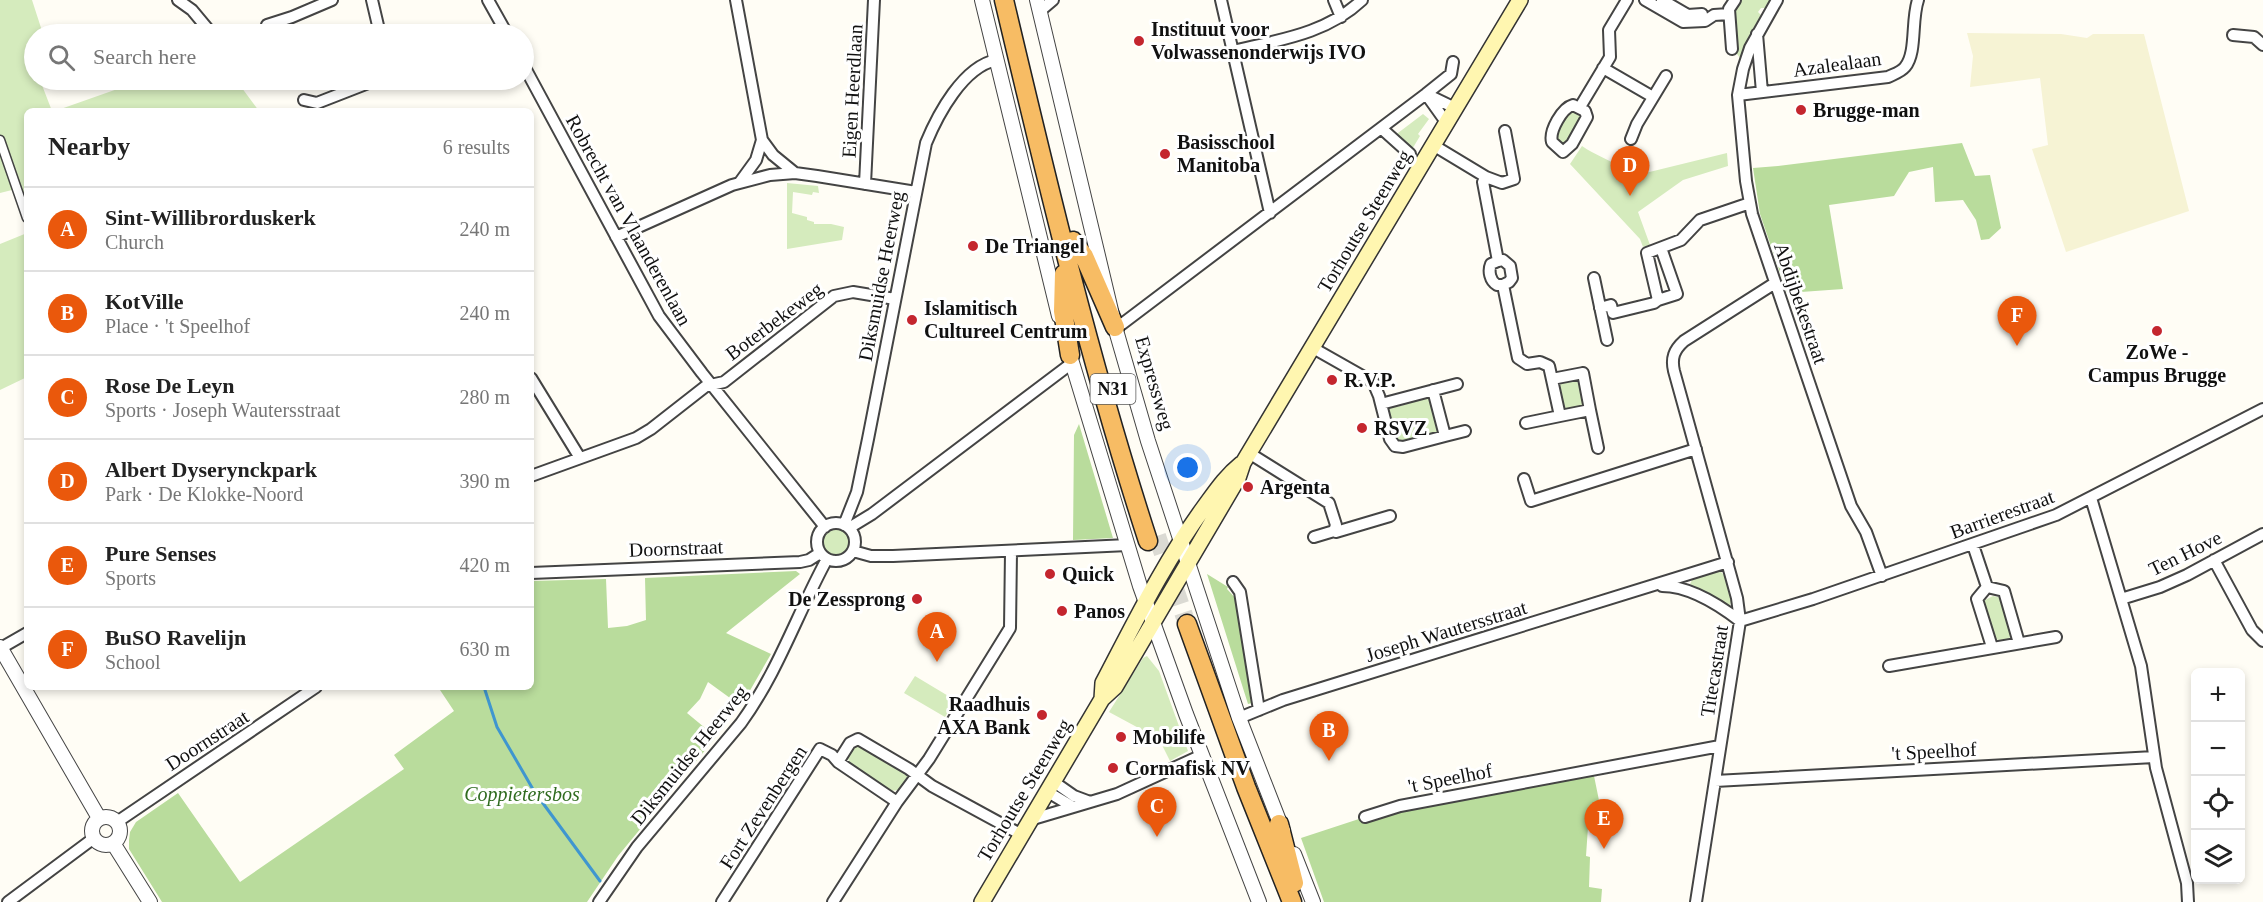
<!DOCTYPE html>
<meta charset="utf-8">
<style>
:root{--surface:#fff;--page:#f6f6f6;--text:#222;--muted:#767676;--line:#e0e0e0;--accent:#ea580c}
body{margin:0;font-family:Georgia,serif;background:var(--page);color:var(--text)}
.controls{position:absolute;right:18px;bottom:18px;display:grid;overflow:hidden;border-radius:9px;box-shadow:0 3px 9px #0003}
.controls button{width:54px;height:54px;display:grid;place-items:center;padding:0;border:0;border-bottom:2px solid var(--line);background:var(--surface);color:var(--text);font:30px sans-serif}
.you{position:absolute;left:1188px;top:468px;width:21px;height:21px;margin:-15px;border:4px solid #fff;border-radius:50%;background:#1a73e8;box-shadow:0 0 0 9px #1a73e833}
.badge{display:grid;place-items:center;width:39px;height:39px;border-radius:50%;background:var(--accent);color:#fff;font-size:20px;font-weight:700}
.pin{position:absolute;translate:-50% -50px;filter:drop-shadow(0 2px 3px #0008)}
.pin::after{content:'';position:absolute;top:32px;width:21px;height:18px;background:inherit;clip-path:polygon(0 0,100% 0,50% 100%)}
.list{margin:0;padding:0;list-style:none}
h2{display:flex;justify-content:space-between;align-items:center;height:78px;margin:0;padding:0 24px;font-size:26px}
h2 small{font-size:20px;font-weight:400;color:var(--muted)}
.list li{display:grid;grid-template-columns:39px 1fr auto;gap:18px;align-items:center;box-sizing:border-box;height:84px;padding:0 24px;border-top:2px solid var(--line)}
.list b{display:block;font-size:22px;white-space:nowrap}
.list p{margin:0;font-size:20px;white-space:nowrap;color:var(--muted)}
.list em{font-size:20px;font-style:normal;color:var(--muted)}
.icon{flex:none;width:33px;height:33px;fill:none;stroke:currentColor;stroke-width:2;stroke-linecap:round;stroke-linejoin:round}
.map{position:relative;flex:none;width:2263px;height:902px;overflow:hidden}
.search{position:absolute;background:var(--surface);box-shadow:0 3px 9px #0003;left:24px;top:24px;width:510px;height:66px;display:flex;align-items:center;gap:15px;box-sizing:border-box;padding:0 21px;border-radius:33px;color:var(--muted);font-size:22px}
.panel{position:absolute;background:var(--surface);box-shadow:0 3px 9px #0003;left:24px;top:108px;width:510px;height:582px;border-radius:9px}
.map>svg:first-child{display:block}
</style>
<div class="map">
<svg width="2263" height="902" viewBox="0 0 2263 902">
<rect width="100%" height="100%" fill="#fffdf5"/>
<path fill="#f6f3d4" d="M 1967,33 L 2061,34 L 2087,38 L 2093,34 L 2144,34 L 2189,211 L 2066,252 L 2032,149 L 2048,145 L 2040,78 L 1970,87 L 1973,56 Z"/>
<path fill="#d5ebbd" d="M 0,0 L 32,0 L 43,34 L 34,34 L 34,80 L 40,80 L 52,111 L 27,111 L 27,228 L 12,190 L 0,193 Z
M 1740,0 L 1770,0 L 1766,8 L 1761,8 L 1758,12 L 1761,15 L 1750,34 L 1740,58 L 1734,50 L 1735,13 Z
M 143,80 L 236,80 L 259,111 L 55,111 Z
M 1571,110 L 1580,113 L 1582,118 L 1566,143 L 1560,143 L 1556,140 L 1555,134 Z
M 1423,114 L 1429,119 L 1418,134 L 1420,136 L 1411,151 L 1394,136 Z
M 1582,146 C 1595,155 1608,159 1622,168 L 1624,165 L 1629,177 L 1727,153 L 1728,166 L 1683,180 L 1638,212 L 1650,245 L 1643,247 L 1640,239 L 1570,164 Z
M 787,183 L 818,186 L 819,193 L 813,192 L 812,195 L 793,192 L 792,213 L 807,217 L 807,220 L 814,222 L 814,224 L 831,224 L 844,227 L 842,240 L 787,249 Z
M 27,233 L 27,377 L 0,390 L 0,244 Z
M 1577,379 L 1580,381 L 1584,404 L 1582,406 L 1566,410 L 1563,408 L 1558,387 L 1563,381 Z
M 1422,397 L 1431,399 L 1439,432 L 1433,436 L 1429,434 L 1406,440 L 1404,444 L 1395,441 L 1387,410 L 1393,404 L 1397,407 L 1420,400 Z
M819 542a16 16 0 1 1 32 0a16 16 0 1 1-32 0Z
M 1714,571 L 1721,572 C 1728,578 1734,596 1730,605 L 1726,604 L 1690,584 L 1693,578 Z
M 1993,596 L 2002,598 L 2012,636 L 2005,641 L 1994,639 L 1983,605 L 1985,600 Z
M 1147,656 L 1159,671 L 1188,751 L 1170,761 L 1159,739 L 1109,712 L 1143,658 Z
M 915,676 L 955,700 L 945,717 L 904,693 Z
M 857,744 L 907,772 L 908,776 L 899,790 L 890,791 L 852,769 L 847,756 L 851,747 Z"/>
<path fill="#b9dc9c" d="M 1962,143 L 1975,176 L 1990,175 L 2001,228 L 1989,239 L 1981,240 L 1976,220 L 1963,200 L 1935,202 L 1933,167 L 1909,172 L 1894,196 L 1829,205 L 1843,289 L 1787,293 L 1760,214 L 1753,168 L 1778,166 Z
M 1079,424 L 1113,538 L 1073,540 L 1074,435 Z
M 796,571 L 800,574 L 726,633 L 771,654 L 741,706 L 708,682 L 700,699 L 687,713 L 716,737 L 618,856 L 587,902 L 162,902 L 129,849 L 129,840 L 130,832 L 136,822 L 178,793 L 240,882 L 404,769 L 394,755 L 454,711 L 438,687 L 531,687 L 531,581 L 606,579 L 608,628 L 627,626 L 646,620 L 645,578 Z
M 1207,574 L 1228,587 L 1227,589 L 1237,600 L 1253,696 L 1252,703 L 1248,704 Z
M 1593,771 L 1604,825 L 1588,827 L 1586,856 L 1590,857 L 1589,887 L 1602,889 L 1601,902 L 1324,902 L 1301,838 L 1365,817 L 1403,808 Z"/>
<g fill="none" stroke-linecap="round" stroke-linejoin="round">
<path stroke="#3f96cf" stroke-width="3" d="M 484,687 L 497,727 L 534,791 L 600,881"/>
<path stroke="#dbdad3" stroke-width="18" stroke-dasharray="18 9" stroke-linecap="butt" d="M 1157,536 L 1187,624"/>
<g stroke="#444" stroke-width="11">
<path id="pedestrian" d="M 0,140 L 27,218"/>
</g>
<g stroke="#444" stroke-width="14">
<path id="minor" d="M 178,0 L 192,10 L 212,34
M 372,0 L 380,34
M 488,0 L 507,34
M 736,0 L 762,140 L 773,155 L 795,173
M 1221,0 L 1270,213
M 1334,0 L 1341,17
M 1645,0 L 1683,22 L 1705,21 L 1714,15 L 1729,14
M 1662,0 L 1688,15 L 1702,14
M 1777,0 L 1750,48 L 1743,69 L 1738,95 L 1746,181 L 1752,214 L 1851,506 L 1866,532 L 1882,576
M 1040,11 L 1053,0
M 267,25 L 292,17 L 332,0
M 1757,34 L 1762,92
M 2233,35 L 2254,37 L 2263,45
M 1732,49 L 1729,9 L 1735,0
M 1233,51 C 1279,40 1326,34 1362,0
M 524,66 L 659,316 L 702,373 L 825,527
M 1603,68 L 1653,97
M 1426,94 L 1446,122
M 1426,94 L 1455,108
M 1738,95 L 1888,77 C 1894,74 1901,72 1905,67 C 1917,53 1911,20 1918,0
M 304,100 L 317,103 L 376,80
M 1573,105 L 1585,111 L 1587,117 L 1572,144 L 1563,152 L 1552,142 C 1549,131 1562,108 1573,105 Z
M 1580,107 L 1610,57 L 1609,30 L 1627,0
M 1381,128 L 1410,154
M 1631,139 L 1637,124 L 1666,76
M 1433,145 L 1486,177
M 740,182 L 756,160 L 762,140
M 865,184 L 874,0
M 616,237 L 732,185 L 770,175 L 795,173 L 817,176 L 916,192
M 1498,261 L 1503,260 L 1510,266 L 1512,278 L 1509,282 L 1503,285 L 1518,358 L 1527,364 L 1540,362 L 1549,366 L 1560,416 L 1590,410 L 1583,373 L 1552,379
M 1594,278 L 1607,340
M 1503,285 L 1497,285 C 1490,281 1488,271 1491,264 L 1498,261 L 1483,182 L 1486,177 L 1502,183 L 1514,179 L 1505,131
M 1658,300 L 1677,294 L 1661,248
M 1600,308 L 1611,305 L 1613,313 L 1654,303 L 1658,300 L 1647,253 L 1681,240 L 1700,220 L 1750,203
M 1115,327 L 1122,324 L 1426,94 L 1451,74 L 1453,62
M 1313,348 L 1373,382 L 1379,396 L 1381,404 L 1457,384
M 531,378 L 580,458
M 1381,404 L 1390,439 L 1395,446 L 1403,447 L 1445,436 L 1433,390
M 1590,410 L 1598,448
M 1526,423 L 1560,416
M 1445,436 L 1465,431
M 1249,453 L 1329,503 L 1336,525 L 1334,531 L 1314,537
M 531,476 L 636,438 L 651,429 L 706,386 L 724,382 L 834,296 L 853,292 L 895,299
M 1524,479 L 1531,501 L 1696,449
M 2091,498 L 2141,666 L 2156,768 L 2187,883 L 2188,902
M817 542a19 19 0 1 1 38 0a19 19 0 1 1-38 0Z
M 844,525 L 857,492 L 868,439 L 926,143 C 938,114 963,67 996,60
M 849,528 L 872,514 L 1072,363
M 1334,531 L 1336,532 L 1390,516
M 1973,545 L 1987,587
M 853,551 L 871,556 L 893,556 L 1128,545
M 2214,560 L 2252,630 L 2263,641
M 531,573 L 800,562 L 809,560 L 820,553
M 1233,582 L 1240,592 L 1259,710
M 1662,586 C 1690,586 1718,604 1740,621
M 2121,599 L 2160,587 L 2187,575 L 2263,534
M 1740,621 L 1813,599 L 2056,515 L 2263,409
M 1992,647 L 1977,599 L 1987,587 L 2004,591 L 2019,643
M 1,648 L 27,633
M 1889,666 L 2056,637
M 1239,718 L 1283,700 L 1728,562
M 838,762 L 850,743 L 858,739 L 909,769 L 932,786 L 1022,835
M 1715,781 L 2154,757
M 1054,782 L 1074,796 L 1090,802
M 1048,792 L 1073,807
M 1365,817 L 1400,806 L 1720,746
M 1033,819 L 1117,794 L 1202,755
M 117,822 L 316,687
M 8,902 L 94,838
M 599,902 L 637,847 L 741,723 C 778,672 797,614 827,559
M 722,902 L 820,749 L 832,755 L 838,762 L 897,802
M 833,902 L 897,802 L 929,759 L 1010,628 L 1011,552
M 1696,902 L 1740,621 L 1737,598 L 1674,371 C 1671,358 1674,350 1684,341 L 1775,283"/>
</g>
<g stroke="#444" stroke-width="16">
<path id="tertiary" d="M 982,0 L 1059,316
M 1037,0 L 1115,327 L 1148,441 L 1239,718 L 1283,831
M 1067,346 L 1140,586 L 1186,714 L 1259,902
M 0,647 L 99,818
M92 831a14 14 0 1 1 28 0a14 14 0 1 1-28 0Z
M 113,843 L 150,902
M 1294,854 L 1313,902"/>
</g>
<g stroke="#333" stroke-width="18">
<path id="secondary" d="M 1102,699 L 1103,683 C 1135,622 1164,562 1205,506 C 1216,491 1226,476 1241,464
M 982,902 L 1102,699 L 1115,687 L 1238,478 L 1243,463 L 1520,0"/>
</g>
<g stroke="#222" stroke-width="21">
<path id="trunk" d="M 1004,0 C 1047,182 1090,363 1148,541
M 1073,241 L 1084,256 L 1115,327
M 1064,274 L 1063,311 L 1070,355
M 1187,624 L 1246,787 L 1292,902
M 1279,824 L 1294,883"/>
</g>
<use href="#pedestrian" stroke="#fff" stroke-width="8"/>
<use href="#minor" stroke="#fff" stroke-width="10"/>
<use href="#tertiary" stroke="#fff" stroke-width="14"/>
<use href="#secondary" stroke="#fff6b0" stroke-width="15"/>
<use href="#trunk" stroke="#f7bc64" stroke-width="18"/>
</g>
<g fill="#c4262e" stroke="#fff" stroke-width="2">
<circle cx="1139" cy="41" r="6"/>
<circle cx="1801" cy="110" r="6"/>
<circle cx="1165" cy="154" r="6"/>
<circle cx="973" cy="246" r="6"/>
<circle cx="912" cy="320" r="6"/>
<circle cx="2157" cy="331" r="6"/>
<circle cx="1332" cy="380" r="6"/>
<circle cx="1362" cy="428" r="6"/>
<circle cx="1248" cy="487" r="6"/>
<circle cx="1050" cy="574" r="6"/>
<circle cx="917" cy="599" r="6"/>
<circle cx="1062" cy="611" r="6"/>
<circle cx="1042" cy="715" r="6"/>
<circle cx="1121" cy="737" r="6"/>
<circle cx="1113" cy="768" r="6"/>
</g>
<g text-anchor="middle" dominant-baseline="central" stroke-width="6" stroke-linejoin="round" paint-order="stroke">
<rect fill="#fff" stroke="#585858" stroke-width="1.5" x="1090.5" y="374" width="45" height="30" rx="4.5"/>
<g font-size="18" font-weight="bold" fill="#111">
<text x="1113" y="389">N31</text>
</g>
<g font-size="20" font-weight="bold" fill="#111" stroke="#fff" text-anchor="start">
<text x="1151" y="29">Instituut voor<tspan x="1151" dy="23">Volwassenonderwijs IVO</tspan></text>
<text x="1813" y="110">Brugge-man</text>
<text x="1177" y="142">Basisschool<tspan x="1177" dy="23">Manitoba</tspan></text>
<text x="985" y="246">De Triangel</text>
<text x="924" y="308">Islamitisch<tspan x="924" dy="23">Cultureel Centrum</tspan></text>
<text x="2157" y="352" text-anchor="middle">ZoWe -<tspan x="2157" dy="23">Campus Brugge</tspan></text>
<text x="1344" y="380">R.V.P.</text>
<text x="1374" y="428">RSVZ</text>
<text x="1260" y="487">Argenta</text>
<text x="1062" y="574">Quick</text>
<text x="905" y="599" text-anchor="end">De Zessprong</text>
<text x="1074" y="611">Panos</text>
<text x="1030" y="704" text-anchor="end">Raadhuis<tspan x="1030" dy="23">AXA Bank</tspan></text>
<text x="1133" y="737">Mobilife</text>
<text x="1125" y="768">Cormafisk NV</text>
</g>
<g font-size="20" fill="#111" stroke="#fff">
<text transform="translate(1837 64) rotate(-8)">Azalealaan</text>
<text transform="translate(852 91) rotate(-87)">Eigen Heerdlaan</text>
<text transform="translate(629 220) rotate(61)">Robrecht van Vlaanderenlaan</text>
<text transform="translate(1364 221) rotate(-59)">Torhoutse Steenweg</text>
<text transform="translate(881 276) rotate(-79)">Diksmuidse Heerweg</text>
<text transform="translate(1801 303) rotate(71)">Abdijbekestraat</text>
<text transform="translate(774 321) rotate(-37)">Boterbekeweg</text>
<text transform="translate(1155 383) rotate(74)">Expressweg</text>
<text transform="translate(2002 514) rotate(-20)">Barrierestraat</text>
<text transform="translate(676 548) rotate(-2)">Doornstraat</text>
<text transform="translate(2185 553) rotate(-26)">Ten Hove</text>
<text transform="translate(1446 631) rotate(-17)">Joseph Wautersstraat</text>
<text transform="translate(1714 671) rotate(-81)">Titecastraat</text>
<text transform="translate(207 740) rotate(-33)">Doornstraat</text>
<text transform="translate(1934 751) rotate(-3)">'t Speelhof</text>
<text transform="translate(689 755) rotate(-51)">Diksmuidse Heerweg</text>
<text transform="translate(1450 778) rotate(-11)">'t Speelhof</text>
<text transform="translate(1024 790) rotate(-59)">Torhoutse Steenweg</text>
<text transform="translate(763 807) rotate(-57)">Fort Zevenbergen</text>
</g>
<g font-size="20" font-style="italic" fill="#2f6b1f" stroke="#fff">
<text x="522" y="794">Coppietersbos</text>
</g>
</g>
</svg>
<div class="controls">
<button>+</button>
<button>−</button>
<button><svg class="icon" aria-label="locate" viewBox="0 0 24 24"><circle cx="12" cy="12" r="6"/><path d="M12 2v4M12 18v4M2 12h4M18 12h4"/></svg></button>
<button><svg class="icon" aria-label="layers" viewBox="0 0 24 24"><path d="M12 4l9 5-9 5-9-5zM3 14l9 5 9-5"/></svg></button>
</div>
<div class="you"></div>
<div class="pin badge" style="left:937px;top:662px">A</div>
<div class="pin badge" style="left:1329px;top:761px">B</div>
<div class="pin badge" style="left:1157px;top:837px">C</div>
<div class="pin badge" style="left:1630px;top:196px">D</div>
<div class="pin badge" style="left:1604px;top:849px">E</div>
<div class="pin badge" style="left:2017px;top:346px">F</div>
<div class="search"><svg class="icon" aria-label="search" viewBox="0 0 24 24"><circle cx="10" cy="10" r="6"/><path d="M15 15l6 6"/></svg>Search here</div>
<section class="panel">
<h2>Nearby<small>6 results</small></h2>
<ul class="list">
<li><span class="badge">A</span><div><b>Sint-Willibrorduskerk</b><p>Church</p></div><em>240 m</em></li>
<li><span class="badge">B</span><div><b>KotVille</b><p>Place · 't Speelhof</p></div><em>240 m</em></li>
<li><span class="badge">C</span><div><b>Rose De Leyn</b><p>Sports · Joseph Wautersstraat</p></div><em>280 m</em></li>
<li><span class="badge">D</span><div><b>Albert Dyserynckpark</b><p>Park · De Klokke-Noord</p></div><em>390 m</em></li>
<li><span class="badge">E</span><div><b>Pure Senses</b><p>Sports</p></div><em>420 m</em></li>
<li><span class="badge">F</span><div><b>BuSO Ravelijn</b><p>School</p></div><em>630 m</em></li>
</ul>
</section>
</div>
